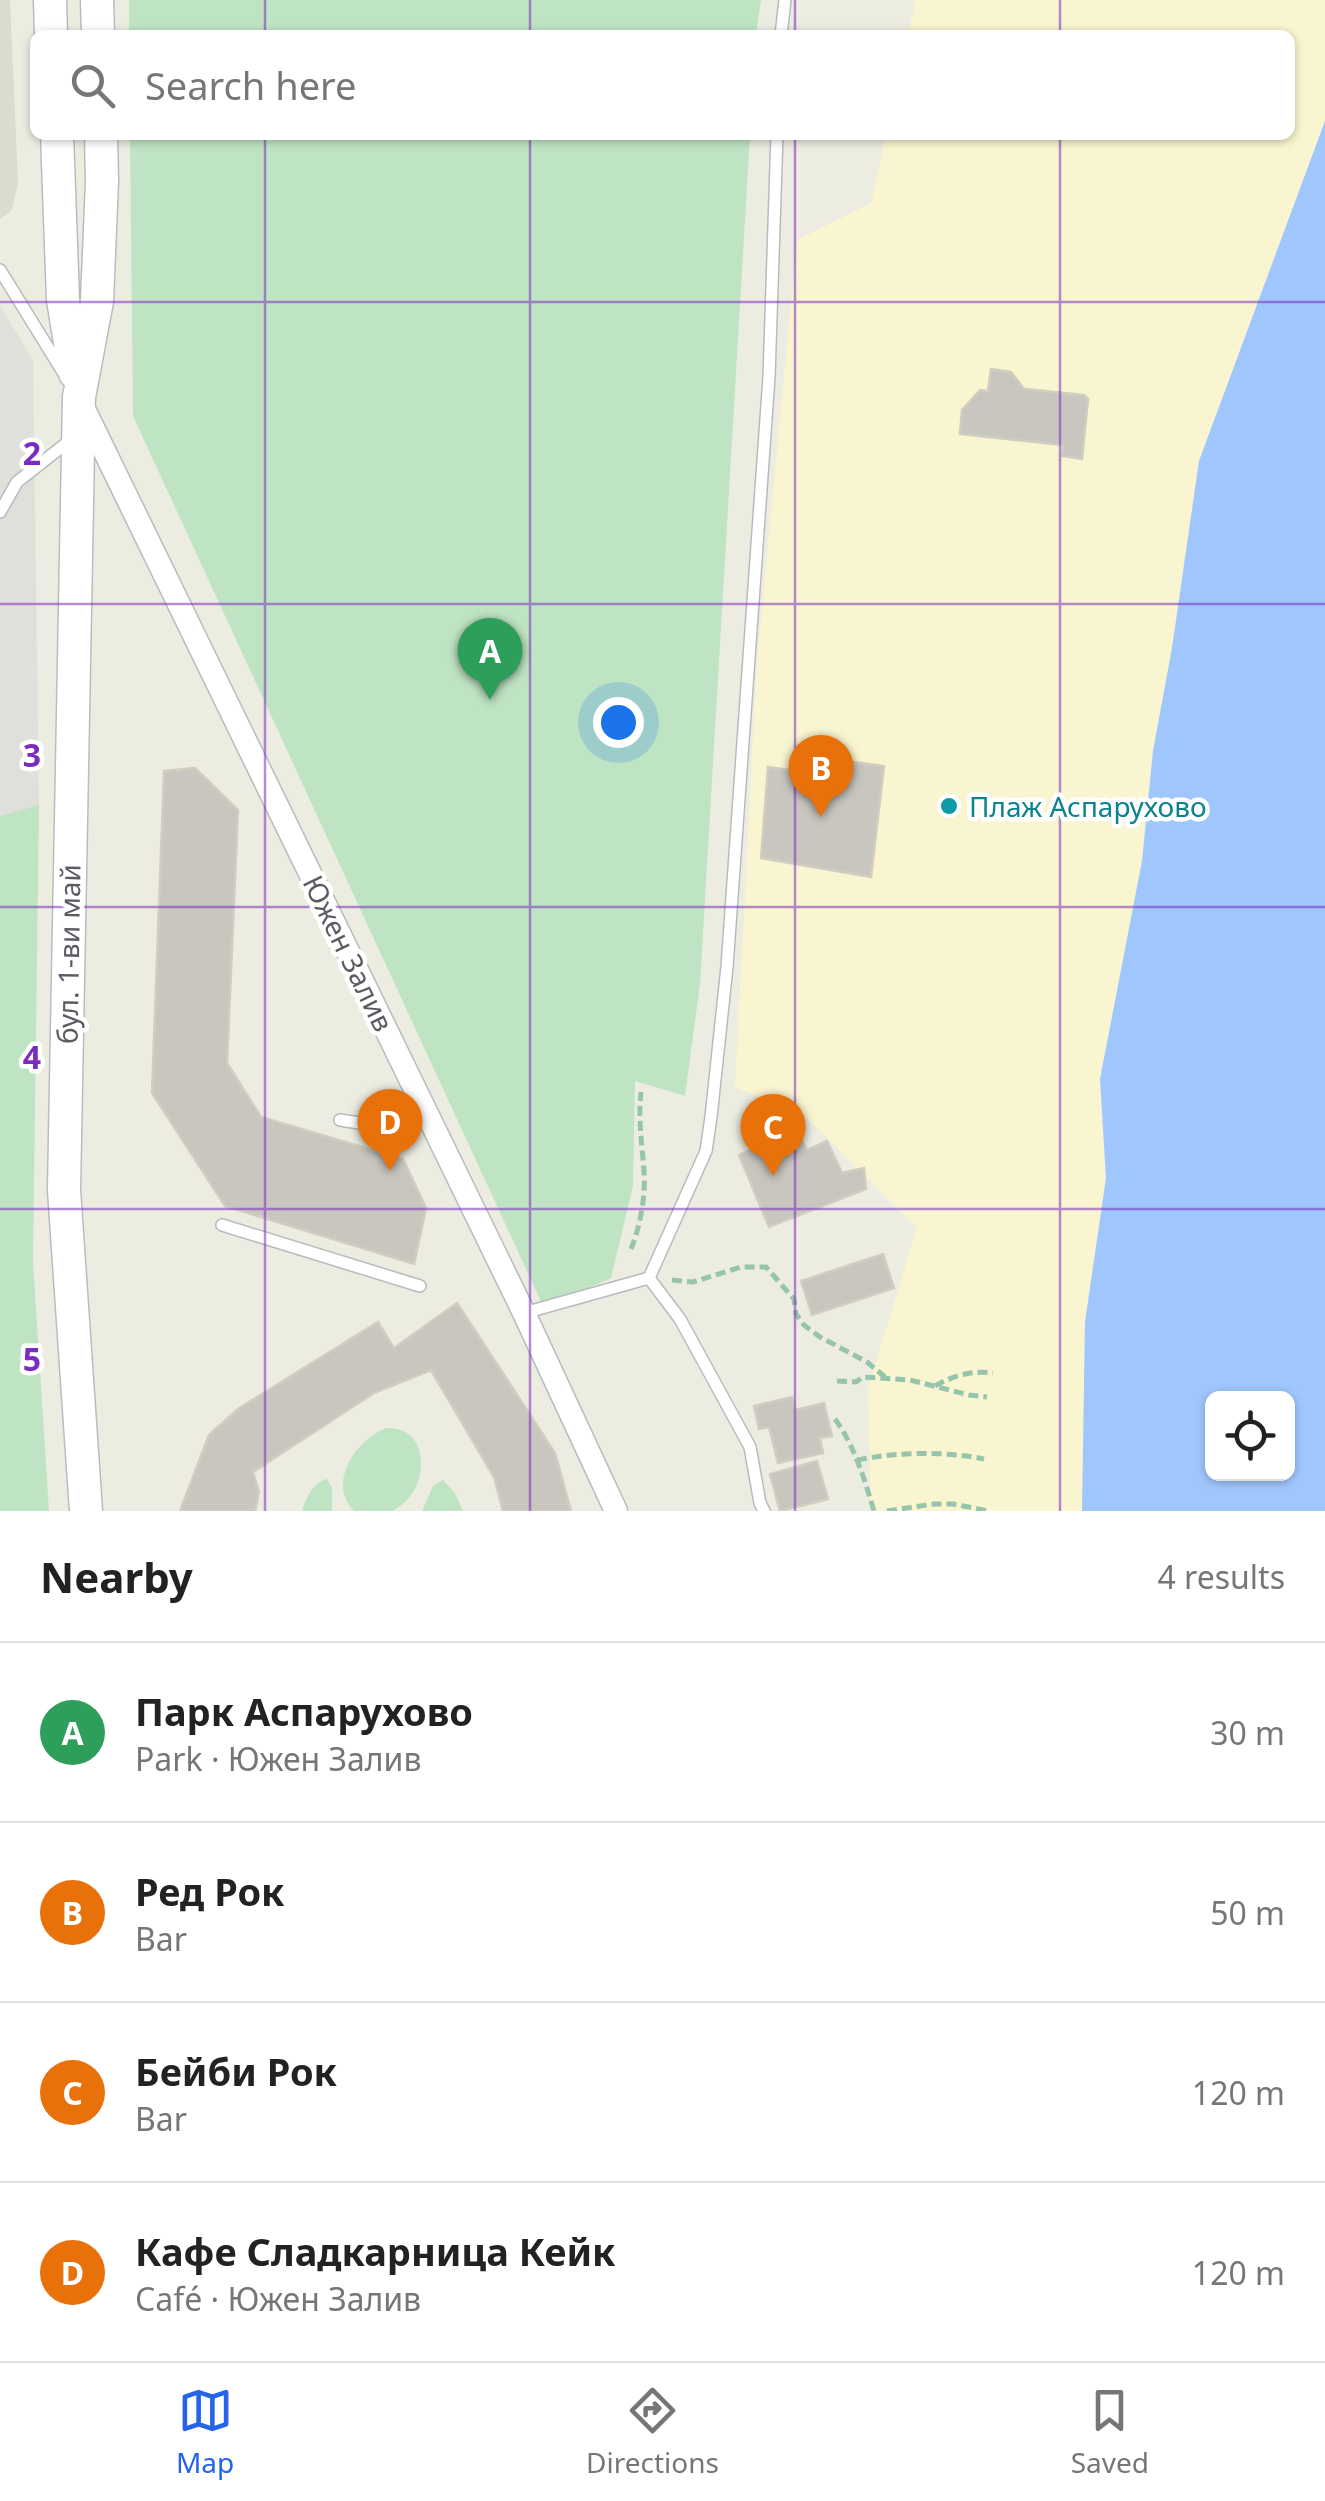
<!DOCTYPE html>
<meta charset="utf-8">
<style>
:root{--surface:#fff;--page:#f6f6f6;--text:#222;--muted:#767676;--line:#e0e0e0;--accent:#2563eb}
body{margin:0;font-family:"Noto Sans",sans-serif;background:var(--page);color:var(--text)}
.controls{position:absolute;right:30px;bottom:30px;display:grid;overflow:hidden;border-radius:15px;box-shadow:0 2px 8px #0004}
.controls button{width:90px;height:90px;display:grid;place-items:center;padding:0;border:0;border-bottom:2px solid var(--line);background:var(--surface);color:var(--text);font:50px sans-serif}
.you{position:absolute;left:618px;top:722px;width:35px;height:35px;margin:-25px;border:8px solid #fff;border-radius:50%;background:#1a73e8;box-shadow:0 0 0 15px #1a73e833}
.badge{display:grid;place-items:center;width:65px;height:65px;border-radius:50%;background:var(--accent);color:#fff;font-size:32px;font-weight:700}
.pin{position:absolute;translate:-50% -82px;filter:drop-shadow(0 2px 5px #0008)}
.pin::after{content:'';position:absolute;top:52px;width:35px;height:30px;background:inherit;clip-path:polygon(0 0,100% 0,50% 100%)}
.list{margin:0;padding:0;list-style:none}
h2{display:flex;justify-content:space-between;align-items:center;height:130px;margin:0;padding:0 40px;font-size:42px}
h2 small{font-size:32px;font-weight:400;color:var(--muted)}
.list li{display:grid;grid-template-columns:65px 1fr auto;gap:30px;align-items:center;box-sizing:border-box;height:180px;padding:0 40px;border-top:2px solid var(--line)}
.list b{display:block;font-size:38px;white-space:nowrap}
.list p{margin:0;font-size:32px;white-space:nowrap;color:var(--muted)}
.list em{font-size:32px;font-style:normal;color:var(--muted)}
.icon{flex:none;width:55px;height:55px;fill:none;stroke:currentColor;stroke-width:2;stroke-linecap:round;stroke-linejoin:round}
.map{position:relative;flex:none;width:1325px;height:1511px;overflow:hidden}
.search{position:absolute;background:var(--surface);box-shadow:0 2px 8px #0004;left:30px;right:30px;top:30px;height:110px;display:flex;align-items:center;gap:25px;box-sizing:border-box;padding:0 35px;border-radius:15px;color:var(--muted);font-size:38px}
.sheet{height:850px;background:var(--surface)}
nav{display:flex;justify-content:space-around;align-items:center;box-sizing:border-box;height:140px;border-top:2px solid var(--line);background:var(--surface);font-size:28px;color:var(--muted)}
nav a{display:grid;justify-items:center;gap:5px}
nav .on{color:var(--accent)}
.map>svg:first-child{display:block}
</style>
<div class="map">
<svg width="1325" height="1511" viewBox="0 0 1325 1511">
<rect width="100%" height="100%" fill="#edece1"/>
<path fill="#e0dfd9" d="M 0,306 L 33,360 L 39,805 L 0,816 Z"/>
<path fill="#dcdbcf" d="M 0,0 L 10,0 L 18,182 L 12,210 L 0,219 Z"/>
<path fill="#bee4c3" d="M 129,0 L 761,0 L 756,35 L 129,35 Z
M 130,135 L 750,135 L 700,984 L 685,1096 L 635,1081 L 633,1186 L 611,1278 L 544,1308 L 133,416 Z
M 39,805 L 33,1262 L 49,1511 L 0,1511 L 0,816 Z
M 387,1428 C 424,1427 429,1470 411,1495 C 407,1502 399,1506 393,1511 L 354,1511 C 326,1483 357,1438 387,1428 Z
M 327,1479 L 332,1488 L 332,1511 L 302,1511 C 306,1498 313,1482 327,1479 Z
M 443,1480 L 455,1493 L 463,1511 L 422,1511 L 433,1486 Z"/>
<path fill="#f9f5d0" d="M 916,0 L 1325,0 L 1325,121 L 1199,461 L 1172,648 L 1153,751 L 1142,861 L 1100,1079 L 1106,1178 L 1085,1322 L 1082,1511 L 871,1511 L 868,1389 L 917,1228 L 804,1115 L 735,1087 L 757,661 L 797,240 L 871,203 L 886,135 L 1290,135 L 1290,35 L 908,35 Z"/>
<path fill="#a0c7fd" fill-rule="evenodd" d="M 1325,121 L 1325,1511 L 1082,1511 L 1085,1322 L 1106,1178 L 1100,1079 L 1142,861 L 1153,751 L 1172,648 L 1199,461 ZM 1212,1398 L 1288,1398 L 1288,1474 L 1212,1474 Z"/>
<path fill="#c8c6bf" stroke="#d1cec0" stroke-width="2.5" d="M 991,369 L 1011,372 L 1024,389 L 1084,395 L 1088,399 L 1082,459 L 1062,456 L 1063,445 L 960,434 L 962,410 L 980,390 L 988,391 Z
M 829,759 L 884,766 L 871,877 L 761,858 L 768,767 L 827,776 Z
M 195,768 L 238,810 L 227,1063 L 261,1117 L 403,1159 L 426,1208 L 414,1264 L 225,1206 L 152,1093 L 164,771 Z
M 799,1135 L 807,1150 L 827,1141 L 842,1173 L 864,1168 L 866,1189 L 769,1227 L 739,1155 L 770,1140 L 773,1146 Z
M 883,1254 L 894,1288 L 812,1315 L 801,1281 Z
M 457,1303 L 555,1453 L 571,1511 L 503,1511 L 494,1477 L 431,1370 L 374,1393 L 253,1472 L 259,1492 L 255,1511 L 180,1511 L 209,1435 L 238,1409 L 378,1322 L 394,1348 Z
M 792,1397 L 795,1410 L 824,1403 L 832,1436 L 820,1438 L 823,1453 L 778,1463 L 769,1427 L 759,1429 L 754,1406 Z
M 817,1461 L 828,1499 L 780,1511 L 770,1474 Z"/>
<g fill="none" stroke-linecap="round" stroke-linejoin="round">
<g stroke="#b9bac0" stroke-width="14">
<path id="service" d="M 781,35 L 785,0
M 0,270 L 63,372
M 0,512 L 17,482 L 73,438
M 340,1120 L 366,1124 L 426,1113
M 222,1225 L 420,1286
M 649,1278 L 680,1319 L 750,1447 L 760,1503 L 764,1511
M 524,1313 L 649,1278 L 706,1151 L 711,1117 L 727,967 L 769,377 L 777,135"/>
</g>
<g stroke="#b9bac0" stroke-width="25">
<path id="minor" d="M 82,405 L 524,1313 L 616,1511"/>
</g>
<g stroke="#babcc3" stroke-width="35">
<path id="secondary" d="M 50,0 L 51,35
M 97,0 L 98,35
M 57,135 L 63,300 L 75,373
M 86,1511 L 64,1190 L 79,397 L 97,301 L 102,181 L 101,135"/>
</g>
<path stroke="#97c5ab" stroke-width="5" stroke-dasharray="10 5" stroke-linecap="butt" d="M 631,1249 C 640,1227 646,1196 644,1171 C 642,1144 638,1120 641,1092
M 672,1280 L 693,1282 L 741,1267 L 766,1267 L 794,1299 L 796,1314 L 804,1325 L 820,1337 L 867,1362 L 885,1377
M 837,1381 L 856,1382 L 863,1377 L 910,1380 L 969,1395 L 987,1397
M 935,1386 C 952,1376 973,1370 993,1373
M 835,1419 C 855,1447 864,1478 874,1511
M 857,1460 C 896,1452 946,1451 984,1459
M 887,1511 L 934,1504 L 953,1504 L 989,1511"/>
<use href="#service" stroke="#fff" stroke-width="11"/>
<use href="#minor" stroke="#fff" stroke-width="22"/>
<use href="#secondary" stroke="#fff" stroke-width="32"/>
</g>
<path fill="none" stroke="#7b2cbf" stroke-width="2.5" stroke-opacity="0.55" d="M 265,0 L 265,35M 530,0 L 530,35M 795,0 L 795,35M 1060,0 L 1060,35M 265,135 L 265,1511M 530,135 L 530,1511M 795,135 L 795,1511M 1060,135 L 1060,1511M 0,302 L 1325,302M 0,604 L 1325,604M 0,907 L 1325,907M 0,1209 L 1325,1209"/>
<circle fill="#0f9aa8" stroke="#fff" stroke-width="4" cx="949" cy="806" r="10"/>
<g text-anchor="middle" dominant-baseline="central" stroke-width="9" stroke-linejoin="round" paint-order="stroke">
<g font-size="28" fill="#0d838f" stroke="#fff" text-anchor="start">
<text x="969" y="806">Плаж Аспарухово</text>
</g>
<g font-size="28" fill="#5a5c62" stroke="#fff">
<text transform="translate(349 953) rotate(64)">Южен Залив</text>
<text transform="translate(68 954) rotate(-89)">бул. 1-ви май</text>
</g>
</g>
<g font-size="32" text-anchor="middle" font-weight="bold" fill="#7b2cbf" stroke="#fff" stroke-width="9" stroke-linejoin="round" paint-order="stroke">
<text x="32" y="465">2</text>
<text x="32" y="767">3</text>
<text x="32" y="1069">4</text>
<text x="32" y="1371">5</text>
</g>
</svg>
<div class="controls">
<button><svg class="icon" aria-label="locate" viewBox="0 0 24 24"><circle cx="12" cy="12" r="6"/><path d="M12 2v4M12 18v4M2 12h4M18 12h4"/></svg></button>
</div>
<div class="you"></div>
<div class="pin badge" style="left:490px;top:700px;background:#2e9e5b">A</div>
<div class="pin badge" style="left:821px;top:817px;background:#e8710a">B</div>
<div class="pin badge" style="left:773px;top:1176px;background:#e8710a">C</div>
<div class="pin badge" style="left:390px;top:1171px;background:#e8710a">D</div>
<div class="search"><svg class="icon" aria-label="search" viewBox="0 0 24 24"><circle cx="10" cy="10" r="6"/><path d="M15 15l6 6"/></svg>Search here</div>
</div>
<section class="sheet">
<h2>Nearby<small>4 results</small></h2>
<ul class="list">
<li><span class="badge" style="background:#2e9e5b">A</span><div><b>Парк Аспарухово</b><p>Park · Южен Залив</p></div><em>30 m</em></li>
<li><span class="badge" style="background:#e8710a">B</span><div><b>Ред Рок</b><p>Bar</p></div><em>50 m</em></li>
<li><span class="badge" style="background:#e8710a">C</span><div><b>Бейби Рок</b><p>Bar</p></div><em>120 m</em></li>
<li><span class="badge" style="background:#e8710a">D</span><div><b>Кафе Сладкарница Кейк</b><p>Café · Южен Залив</p></div><em>120 m</em></li>
</ul>
</section>
<nav>
<a class="on"><svg class="icon" aria-label="map" viewBox="0 0 24 24"><path d="M3 6l6-2 6 2 6-2v14l-6 2-6-2-6 2zM9 4v14M15 6v14"/></svg>Map</a>
<a><svg class="icon" aria-label="directions" viewBox="0 0 24 24"><path d="M12 3l9 9-9 9-9-9zM9 14v-3h6M13 9l2 2-2 2"/></svg>Directions</a>
<a><svg class="icon" aria-label="saved" viewBox="0 0 24 24"><path d="M7 4h10v16l-5-4-5 4z"/></svg>Saved</a>
</nav>
